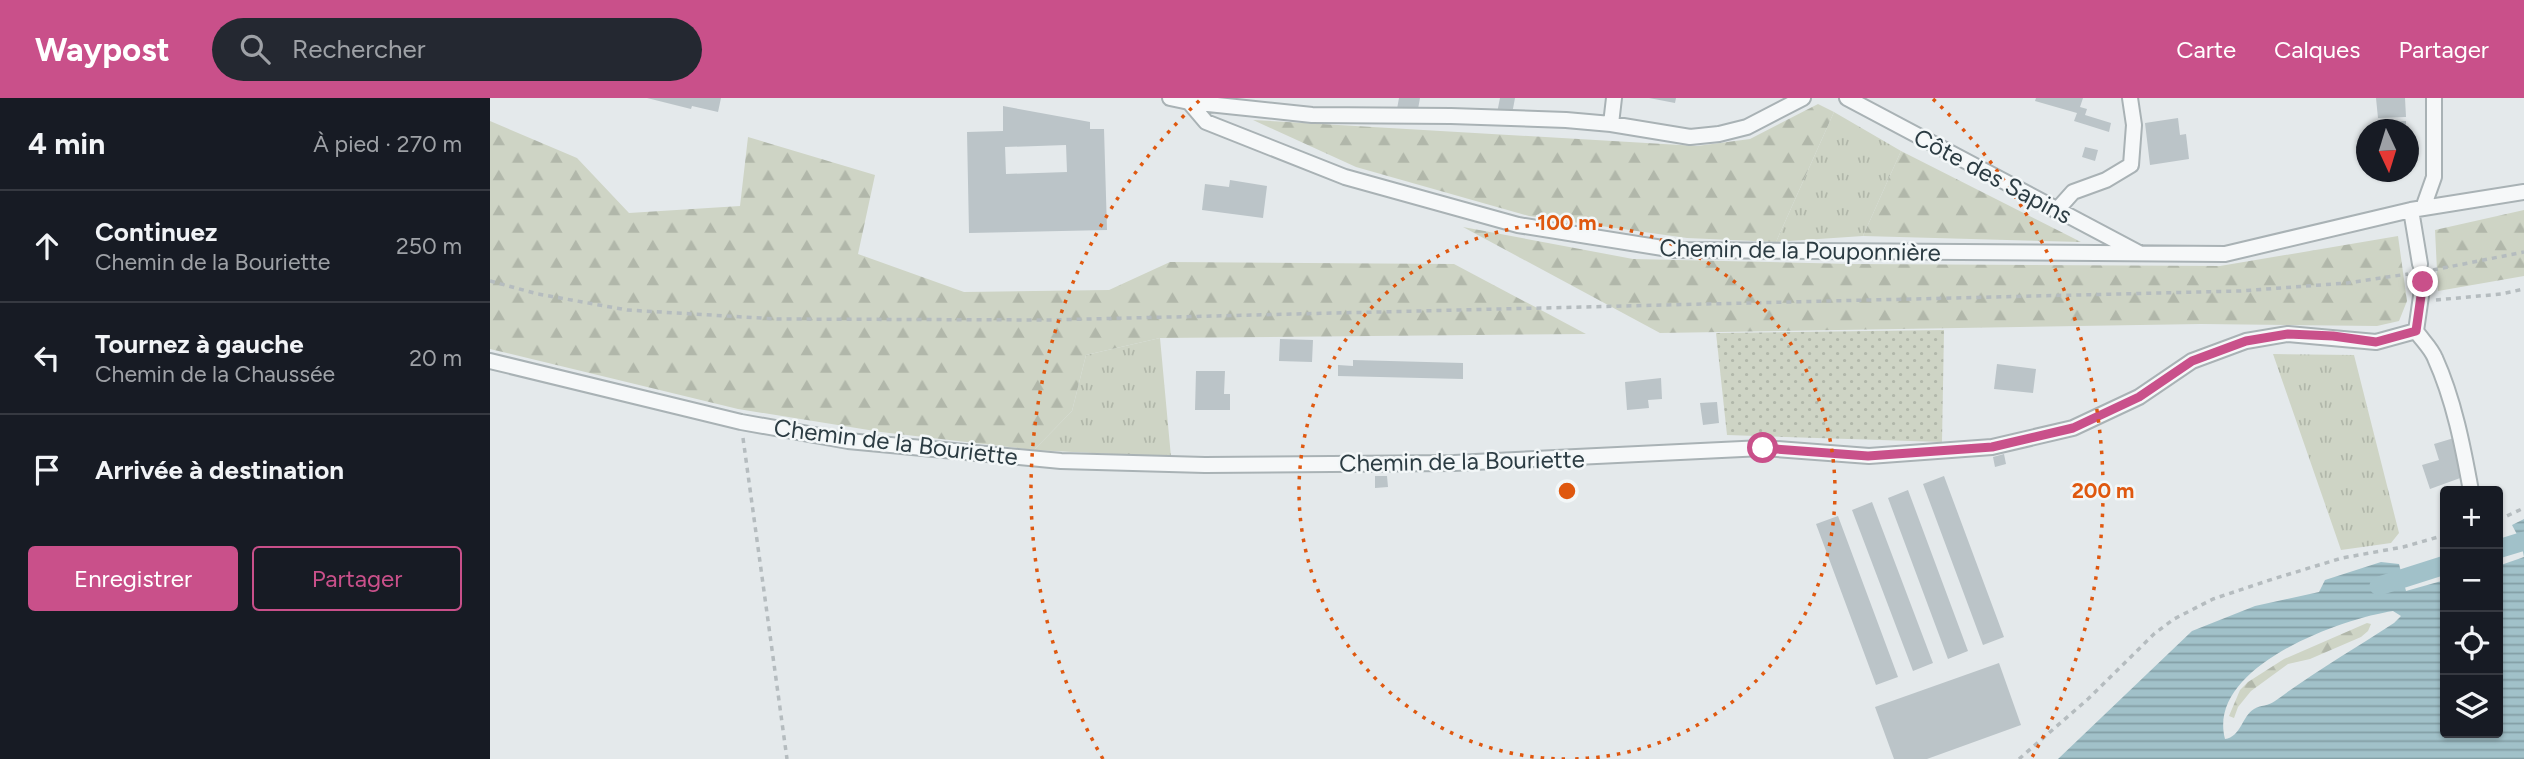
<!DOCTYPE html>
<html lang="fr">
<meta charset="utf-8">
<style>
:root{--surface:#171b24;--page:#242831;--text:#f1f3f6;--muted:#9ea1a6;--line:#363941;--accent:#c9508a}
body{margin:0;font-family:Figtree,sans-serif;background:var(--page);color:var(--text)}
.controls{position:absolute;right:21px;bottom:21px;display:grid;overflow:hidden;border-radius:7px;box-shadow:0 2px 5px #0004}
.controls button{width:63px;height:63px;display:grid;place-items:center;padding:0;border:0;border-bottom:2px solid var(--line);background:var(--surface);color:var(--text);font:35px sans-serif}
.compass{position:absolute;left:1866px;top:21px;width:63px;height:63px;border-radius:50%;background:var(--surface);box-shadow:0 2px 5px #0004;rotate:176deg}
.stop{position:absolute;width:21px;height:21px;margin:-16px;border:5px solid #c9508a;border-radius:50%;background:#fff}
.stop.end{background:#c9508a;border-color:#fff;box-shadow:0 2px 7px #0008}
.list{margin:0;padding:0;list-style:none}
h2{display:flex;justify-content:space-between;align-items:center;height:91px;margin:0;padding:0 28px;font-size:30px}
h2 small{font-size:23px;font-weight:400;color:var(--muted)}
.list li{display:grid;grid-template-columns:46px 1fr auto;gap:21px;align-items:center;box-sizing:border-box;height:112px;padding:0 28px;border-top:2px solid var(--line)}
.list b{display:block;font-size:26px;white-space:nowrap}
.list p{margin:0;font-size:23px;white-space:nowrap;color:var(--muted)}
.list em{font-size:23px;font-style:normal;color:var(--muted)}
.actions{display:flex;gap:14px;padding:21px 28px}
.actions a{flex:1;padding:16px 0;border:2px solid var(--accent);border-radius:7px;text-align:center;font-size:24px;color:var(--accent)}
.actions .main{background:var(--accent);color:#fff}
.icon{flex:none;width:38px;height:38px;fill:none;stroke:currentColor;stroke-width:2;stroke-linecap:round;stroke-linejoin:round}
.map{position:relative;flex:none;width:2034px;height:661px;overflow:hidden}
header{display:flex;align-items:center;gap:42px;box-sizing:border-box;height:98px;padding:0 35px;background:var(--accent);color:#fff}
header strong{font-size:33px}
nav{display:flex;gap:38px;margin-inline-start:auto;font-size:24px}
.search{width:490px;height:63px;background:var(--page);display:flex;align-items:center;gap:18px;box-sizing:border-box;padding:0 24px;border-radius:38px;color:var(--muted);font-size:26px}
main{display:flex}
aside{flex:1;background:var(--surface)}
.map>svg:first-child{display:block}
</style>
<header>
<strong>Waypost</strong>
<div class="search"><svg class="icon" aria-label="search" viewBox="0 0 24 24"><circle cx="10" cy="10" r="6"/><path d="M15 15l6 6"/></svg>Rechercher</div>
<nav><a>Carte</a><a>Calques</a><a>Partager</a></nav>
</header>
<main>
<aside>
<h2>4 min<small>À pied · 270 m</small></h2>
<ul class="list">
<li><svg class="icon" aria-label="ahead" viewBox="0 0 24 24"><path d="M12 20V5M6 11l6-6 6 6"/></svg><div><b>Continuez</b><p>Chemin de la Bouriette</p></div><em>250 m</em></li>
<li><svg class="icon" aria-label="left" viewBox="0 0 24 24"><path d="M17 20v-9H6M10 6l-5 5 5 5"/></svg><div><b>Tournez à gauche</b><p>Chemin de la Chaussée</p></div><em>20 m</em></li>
<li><svg class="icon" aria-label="arrive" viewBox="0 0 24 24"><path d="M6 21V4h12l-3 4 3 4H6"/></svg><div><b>Arrivée à destination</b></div></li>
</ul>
<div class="actions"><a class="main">Enregistrer</a><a>Partager</a></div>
</aside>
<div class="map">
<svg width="2034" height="661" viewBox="0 0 2034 661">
<defs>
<pattern id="grass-tufts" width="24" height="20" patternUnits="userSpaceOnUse" patternTransform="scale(1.75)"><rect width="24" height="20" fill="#ced4c5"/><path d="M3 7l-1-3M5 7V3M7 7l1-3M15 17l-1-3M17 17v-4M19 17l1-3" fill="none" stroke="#b1b7aa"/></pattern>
<pattern id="forest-firs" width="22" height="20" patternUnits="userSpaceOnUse" patternTransform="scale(1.75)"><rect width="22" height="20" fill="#ced4c5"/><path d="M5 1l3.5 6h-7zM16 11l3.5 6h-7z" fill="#b1b7aa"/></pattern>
<pattern id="garden-dots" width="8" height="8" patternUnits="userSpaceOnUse" patternTransform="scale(1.75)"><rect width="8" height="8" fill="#ced4c5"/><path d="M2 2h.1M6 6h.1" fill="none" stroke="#b1b7aa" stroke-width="1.8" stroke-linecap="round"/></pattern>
<pattern id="water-rules" width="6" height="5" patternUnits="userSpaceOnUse" patternTransform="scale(1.75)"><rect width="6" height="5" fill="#a1c1c9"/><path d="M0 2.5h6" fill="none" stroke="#839ea5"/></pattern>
</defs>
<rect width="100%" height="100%" fill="#e4e9eb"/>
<path fill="url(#grass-tufts)" d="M 1344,14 L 1411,53 L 1373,138 L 1286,144 Z
M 670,240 L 681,359 L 544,352 L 582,313 L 596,257 Z
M 1783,256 L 1864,257 L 1909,435 L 1901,445 L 1851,452 Z"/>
<path fill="url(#forest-firs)" d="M 1328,6 L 1344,14 L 1286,144 L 1197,140 L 1039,118 L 866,69 L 763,22 L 1207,48 L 1260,41 Z
M 0,23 L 87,60 L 139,115 L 250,108 L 258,39 L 385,77 L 368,156 L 474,194 L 619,192 L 680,164 L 964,166 L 1096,236 L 670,240 L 596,257 L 582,313 L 544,352 L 391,334 L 248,311 L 0,251 Z
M 1411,53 L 1591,144 L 1373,138 Z
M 2034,112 L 2034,178 L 1948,193 L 1945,132 Z
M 973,129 L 1143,161 L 1362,166 L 1730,168 L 1908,138 L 1917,203 L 1909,223 L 1887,228 L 1711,226 L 1170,235 Z
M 1877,525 L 1881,526 L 1878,533 L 1871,539 L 1820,561 L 1798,566 L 1761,593 L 1748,609 L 1744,620 L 1739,618 L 1750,592 L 1758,584 L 1794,561 Z"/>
<path fill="url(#garden-dots)" d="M 1454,232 L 1452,344 L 1237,337 L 1226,235 Z"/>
<path fill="url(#water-rules)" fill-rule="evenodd" d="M 2034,421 L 2034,661 L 1568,661 L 1702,533 L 1765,508 L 1829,494 L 1835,482 L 1891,464 L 1909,466 L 1916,493 L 1955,482 L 1955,635 L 2008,635 L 2008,468 L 2034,459 L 2031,444 L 2022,427 ZM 1903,513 L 1911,518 L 1904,525 C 1864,551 1823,575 1785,603 C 1779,608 1770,607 1764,611 C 1752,618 1751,639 1735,641 C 1716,569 1850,521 1903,513 Z"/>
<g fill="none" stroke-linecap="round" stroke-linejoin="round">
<path stroke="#a1c1c9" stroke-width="19" d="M 2008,451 L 2034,443
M 1889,488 L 1955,467"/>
</g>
<path fill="#bbc4c8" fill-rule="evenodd" d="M 157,0 L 231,0 L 228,14 L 202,8 L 201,11 Z
M 909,0 L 930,0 L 928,11 L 907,11 Z
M 1010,0 L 1025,0 L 1022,16 L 1007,15 Z
M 1159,0 L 1186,0 L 1185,5 Z
M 1546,0 L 1593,0 L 1590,9 L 1597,11 L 1595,17 L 1621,25 L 1619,34 L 1584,23 L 1587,15 L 1545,3 Z
M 1886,0 L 1915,0 L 1916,19 L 1888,20 Z
M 513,8 L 600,24 L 600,31 L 614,31 L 617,132 L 479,135 L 477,34 L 513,33 ZM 576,47 L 577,74 L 516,76 L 515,49 Z
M 1688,20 L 1690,37 L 1696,36 L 1699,61 L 1660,67 L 1655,25 Z
M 1916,23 L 1916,32 L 1890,32 L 1890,24 Z
M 1595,49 L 1608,52 L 1605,63 L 1592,59 Z
M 740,82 L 777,88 L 773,120 L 712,112 L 715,86 L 739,89 Z
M 790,241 L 823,242 L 822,264 L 789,263 Z
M 863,262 L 973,265 L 973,281 L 848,278 L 848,267 L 863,268 Z
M 1507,266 L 1546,271 L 1543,295 L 1504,291 Z
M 706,273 L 735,273 L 734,296 L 740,296 L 740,312 L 705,312 Z
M 1171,280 L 1172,301 L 1158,302 L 1159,310 L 1137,312 L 1135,284 Z
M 1227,304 L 1229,325 L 1213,327 L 1210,305 Z
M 1964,340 L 1973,379 L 1940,391 L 1932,367 L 1949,362 L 1944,346 Z
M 1514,356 L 1516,366 L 1505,369 L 1503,359 Z
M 885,378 L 897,378 L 898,389 L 885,390 Z
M 1454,378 L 1514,539 L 1493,547 L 1433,386 Z
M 1418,392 L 1478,553 L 1458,561 L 1398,400 Z
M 1382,404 L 1443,565 L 1423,573 L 1362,412 Z
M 1348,418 L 1408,579 L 1386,587 L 1326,426 Z
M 1509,565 L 1531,627 L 1437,661 L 1404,661 L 1385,609 Z"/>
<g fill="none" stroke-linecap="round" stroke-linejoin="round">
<g stroke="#a9b2b5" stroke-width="18">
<path id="street" d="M 680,0 L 699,4 L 822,17 L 961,18 L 1076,22 L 1121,26 L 1200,39 L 1229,36 L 1257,29 L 1313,0
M 1357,0 L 1649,155
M 699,4 L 716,24 L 855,79 L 1028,127 L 1185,152 L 1735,156 L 1921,112 L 2034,94
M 1121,26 L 1124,0
M 1933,110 L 1944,79 L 1944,0
M 1921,112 L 1930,166
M 1566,113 L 1583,94 L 1616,82 L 1641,67 L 1644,27 L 1640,0
M 1933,184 L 1926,233 C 1932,242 1941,250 1945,260 C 1964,302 1973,349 1981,393
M 0,263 L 251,324 L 358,343 L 571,363 L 715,367 L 964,365 L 1273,350 L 1379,358 L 1502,349 L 1583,330 L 1649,299 L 1702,263 L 1756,243 L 1798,236 L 1886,244 L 1926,233"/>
</g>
<path stroke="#b5bcbf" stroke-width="3.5" stroke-dasharray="5 5" stroke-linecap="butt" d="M 1943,172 L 2034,154
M 0,183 L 48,196 L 137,212 L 287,221 L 558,222 L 1751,193 L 1857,185 L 1918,176
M 1946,202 L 2011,196 L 2034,191
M 253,340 L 297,661
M 2008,422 L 2034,410
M 1529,661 L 1598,601 L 1664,536 L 1684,521 L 1723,501 L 1783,481 L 1852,460 L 1913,449 L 1955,437"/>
<use href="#street" stroke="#f6f8f9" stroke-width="14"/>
</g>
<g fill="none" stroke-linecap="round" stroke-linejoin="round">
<path stroke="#c9508a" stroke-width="9" d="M 1273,350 L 1378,358 L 1502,349 L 1583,330 L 1649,299 L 1702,263 L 1756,243 L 1798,236 L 1843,238 L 1886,244 L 1926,233 L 1933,184"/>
</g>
<g fill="none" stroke="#df580f" stroke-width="3.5" stroke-dasharray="3.5 7">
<path d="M1075 661A268 268 0 1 1 1079 661"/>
<path d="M613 661A536 536 0 0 1 711 1M1443 1A536 536 0 0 1 1541 661"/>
</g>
<g text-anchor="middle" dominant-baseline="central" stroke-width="5" stroke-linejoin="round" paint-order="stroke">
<g font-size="24" fill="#2c3c43" stroke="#f3f7f8">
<text transform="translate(1503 78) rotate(28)">Côte des Sapins</text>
<text transform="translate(1310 152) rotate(1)">Chemin de la Pouponnière</text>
<text transform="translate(406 344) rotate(7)">Chemin de la Bouriette</text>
<text transform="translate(972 363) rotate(-1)">Chemin de la Bouriette</text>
</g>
</g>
<circle cx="1077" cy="393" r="10" fill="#df580f" stroke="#f3f7f8" stroke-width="3.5"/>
<g font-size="21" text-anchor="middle" font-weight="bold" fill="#df580f" stroke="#f3f7f8" stroke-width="5" stroke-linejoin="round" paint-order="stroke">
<text x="1077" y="132">100 m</text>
<text x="1613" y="400">200 m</text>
</g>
</svg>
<div class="controls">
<button>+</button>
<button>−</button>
<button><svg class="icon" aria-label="locate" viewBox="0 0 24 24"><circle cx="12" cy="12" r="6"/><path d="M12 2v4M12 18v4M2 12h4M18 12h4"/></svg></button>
<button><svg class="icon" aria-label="layers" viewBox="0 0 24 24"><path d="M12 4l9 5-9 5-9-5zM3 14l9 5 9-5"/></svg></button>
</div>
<svg class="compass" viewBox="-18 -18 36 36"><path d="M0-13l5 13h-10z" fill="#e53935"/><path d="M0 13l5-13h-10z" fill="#9ea1a6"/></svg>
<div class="stop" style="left:1273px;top:350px"></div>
<div class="stop end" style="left:1933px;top:184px"></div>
</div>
</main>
